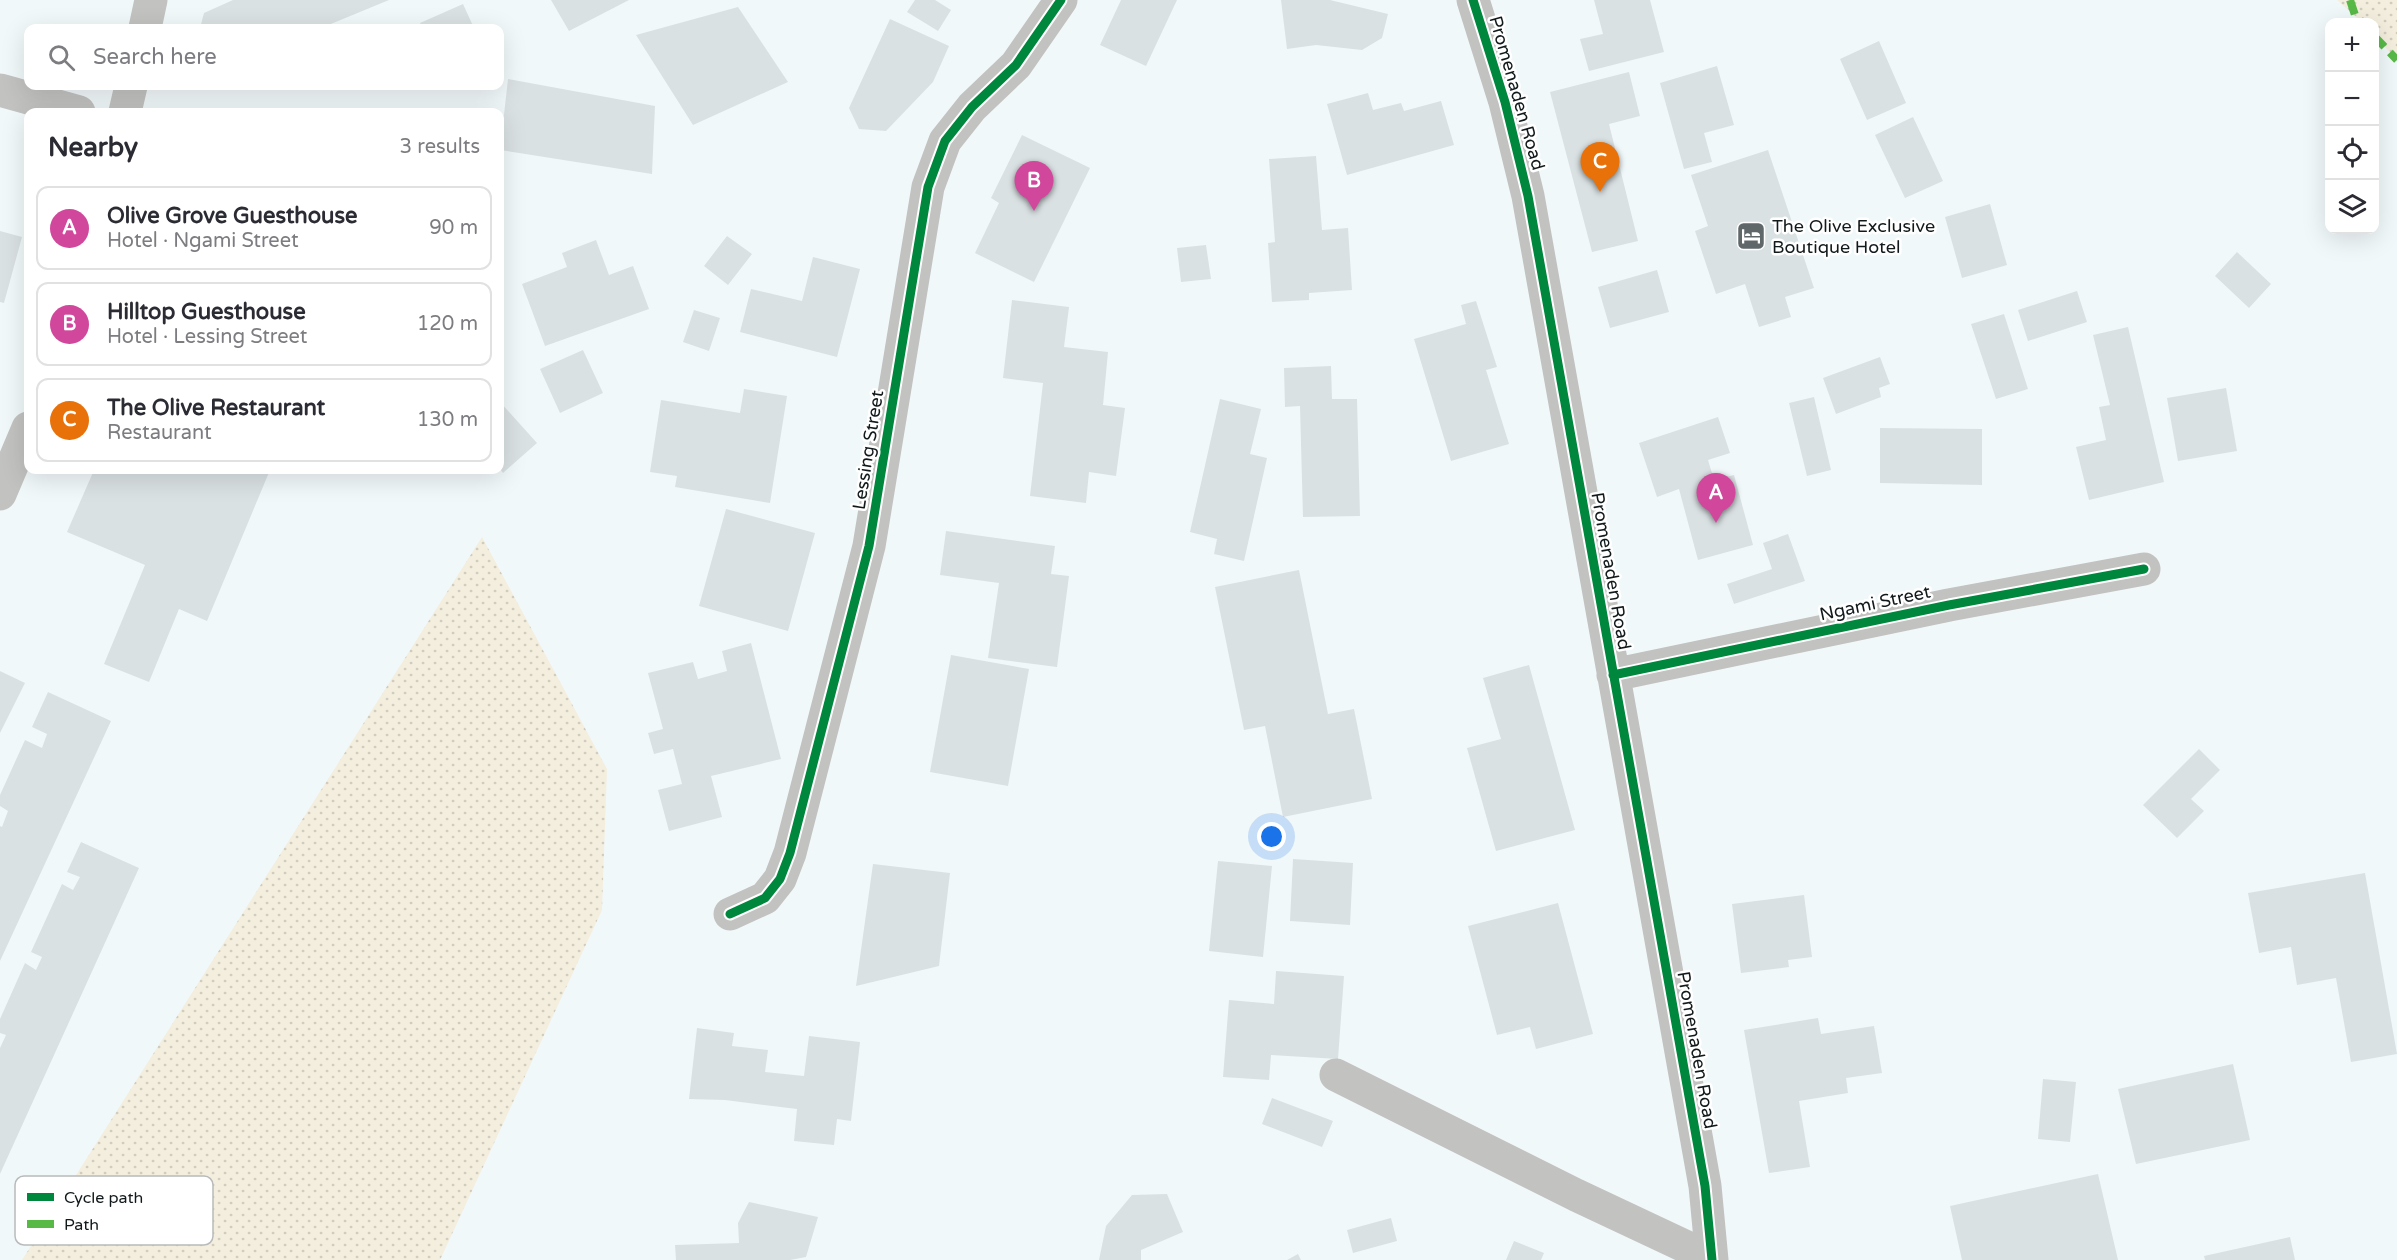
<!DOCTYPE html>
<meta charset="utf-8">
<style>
:root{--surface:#fff;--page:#f7f7f7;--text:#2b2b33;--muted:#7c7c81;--line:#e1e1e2;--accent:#d93025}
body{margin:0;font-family:"Varela Round",sans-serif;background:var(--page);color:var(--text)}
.controls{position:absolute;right:18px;top:18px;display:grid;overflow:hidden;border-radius:12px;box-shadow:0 6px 24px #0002}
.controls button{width:54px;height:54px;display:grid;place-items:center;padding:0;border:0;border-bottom:2px solid var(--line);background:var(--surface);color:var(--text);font:30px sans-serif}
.you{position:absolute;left:1272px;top:837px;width:21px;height:21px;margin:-15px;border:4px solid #fff;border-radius:50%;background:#1a73e8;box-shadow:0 0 0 9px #1a73e833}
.badge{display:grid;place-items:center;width:39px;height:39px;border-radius:50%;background:var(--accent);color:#fff;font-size:20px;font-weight:700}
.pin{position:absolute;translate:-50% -50px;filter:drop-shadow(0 2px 3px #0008)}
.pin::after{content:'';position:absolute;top:32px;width:21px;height:18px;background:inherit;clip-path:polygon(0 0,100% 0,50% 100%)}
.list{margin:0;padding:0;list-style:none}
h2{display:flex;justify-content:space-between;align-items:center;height:78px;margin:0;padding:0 24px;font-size:26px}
h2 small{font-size:20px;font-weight:400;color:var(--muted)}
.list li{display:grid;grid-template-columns:39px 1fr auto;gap:18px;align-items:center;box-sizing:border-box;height:84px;margin:0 12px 12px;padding:0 12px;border:2px solid var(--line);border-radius:12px}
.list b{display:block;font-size:22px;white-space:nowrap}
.list p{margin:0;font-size:20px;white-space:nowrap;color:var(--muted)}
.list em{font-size:20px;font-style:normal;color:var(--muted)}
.icon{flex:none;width:33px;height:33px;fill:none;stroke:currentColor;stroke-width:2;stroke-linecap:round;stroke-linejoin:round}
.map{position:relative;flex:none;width:2397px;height:1260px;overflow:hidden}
.search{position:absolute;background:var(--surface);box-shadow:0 6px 24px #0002;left:24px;top:24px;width:480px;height:66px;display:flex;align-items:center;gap:15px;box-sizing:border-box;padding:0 21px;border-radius:12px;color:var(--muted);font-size:22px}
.panel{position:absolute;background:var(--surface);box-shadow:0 6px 24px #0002;left:24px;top:108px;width:480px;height:366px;border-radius:12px}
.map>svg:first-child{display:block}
</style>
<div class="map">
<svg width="2397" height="1260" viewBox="0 0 2397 1260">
<defs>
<pattern id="grass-dots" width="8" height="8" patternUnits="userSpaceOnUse" patternTransform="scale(1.5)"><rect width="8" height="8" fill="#f4eede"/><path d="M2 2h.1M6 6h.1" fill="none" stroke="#d0ccbe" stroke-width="1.8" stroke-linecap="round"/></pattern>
</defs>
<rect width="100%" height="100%" fill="#f1f8fa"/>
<path fill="url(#grass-dots)" d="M 2337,0 L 2397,0 L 2397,60 L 2375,36 L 2374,22 L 2362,22 Z
M 482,537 L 607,769 L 602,910 L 440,1260 L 22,1260 Z"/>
<path fill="#dae1e3" d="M 233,0 L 389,0 L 326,26 L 327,28 L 200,28 L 204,13 Z
M 551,0 L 629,0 L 569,31 Z
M 915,0 L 935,0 L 951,10 L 938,31 L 907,12 Z
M 1121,0 L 1177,0 L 1146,66 L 1100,45 Z
M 1281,0 L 1330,0 L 1388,14 L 1382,38 L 1362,50 L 1316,45 L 1287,49 Z
M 1594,0 L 1650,0 L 1664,52 L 1589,71 L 1580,39 L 1603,34 Z
M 463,4 L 474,28 L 423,28 L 420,23 Z
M 738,7 L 788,82 L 693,125 L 636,35 Z
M 890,19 L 949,46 L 933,82 L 886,131 L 859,129 L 849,108 Z
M 1879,41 L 1906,103 L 1867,120 L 1840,59 Z
M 1717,66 L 1734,125 L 1704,133 L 1712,162 L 1684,169 L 1660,83 Z
M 1629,72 L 1640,116 L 1609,124 L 1638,241 L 1592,252 L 1550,92 Z
M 508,79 L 655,106 L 652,174 L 500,150 Z
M 1368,93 L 1373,110 L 1401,103 L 1404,111 L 1441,101 L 1454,145 L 1347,175 L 1327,104 Z
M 1913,117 L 1943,181 L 1905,198 L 1875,135 Z
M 1022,135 L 1090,168 L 1034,282 L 975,253 L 999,203 L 991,198 Z
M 1768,150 L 1814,288 L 1785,297 L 1791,317 L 1759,327 L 1745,284 L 1716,294 L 1695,231 L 1708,226 L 1691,175 Z
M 1316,156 L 1322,230 L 1348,228 L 1352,290 L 1309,293 L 1309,300 L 1272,302 L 1268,243 L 1275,242 L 1269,159 Z
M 1990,204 L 2007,265 L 1962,278 L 1945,217 Z
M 0,231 L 22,237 L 4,303 L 0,302 Z
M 727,236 L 752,254 L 728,285 L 704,266 Z
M 596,240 L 609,275 L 633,266 L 649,309 L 545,346 L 522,284 L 567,267 L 562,253 Z
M 1206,245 L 1211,279 L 1181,282 L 1177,248 Z
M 2237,252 L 2271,284 L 2249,308 L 2215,276 Z
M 813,257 L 860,269 L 837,357 L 740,332 L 751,289 L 802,301 Z
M 1657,270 L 1669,312 L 1610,328 L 1598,287 Z
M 2077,291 L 2087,322 L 2028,341 L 2018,310 Z
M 1012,300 L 1069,307 L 1064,347 L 1108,352 L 1103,405 L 1125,408 L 1116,476 L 1089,472 L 1086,503 L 1030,496 L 1043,383 L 1003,378 Z
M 1476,301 L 1497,367 L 1486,370 L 1509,444 L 1451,461 L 1414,339 L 1466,324 L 1461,305 Z
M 694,310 L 720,318 L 709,351 L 683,342 Z
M 2004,314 L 2028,389 L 1996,399 L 1971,324 Z
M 2128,327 L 2164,482 L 2089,500 L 2076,447 L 2106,440 L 2099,407 L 2110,405 L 2093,335 Z
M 583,350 L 603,393 L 560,413 L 540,369 Z
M 1880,357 L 1890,384 L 1879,388 L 1881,397 L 1836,414 L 1823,378 Z
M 1331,366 L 1332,399 L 1357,399 L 1360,516 L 1303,517 L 1300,406 L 1285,407 L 1284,368 Z
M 2226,388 L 2237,451 L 2178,461 L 2167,398 Z
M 744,389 L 787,396 L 770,503 L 675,487 L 677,476 L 650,472 L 661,400 L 740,413 Z
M 1814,397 L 1831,470 L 1807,476 L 1789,403 Z
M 1220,399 L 1261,409 L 1250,454 L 1267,458 L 1244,561 L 1214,554 L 1217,539 L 1190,532 Z
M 500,402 L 537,443 L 503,473 L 500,469 Z
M 1718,417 L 1730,453 L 1708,460 L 1714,480 L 1734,475 L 1753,545 L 1698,560 L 1679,489 L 1657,497 L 1639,443 Z
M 1880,428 L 1982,429 L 1982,485 L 1880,483 Z
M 94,470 L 270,470 L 207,621 L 179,609 L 149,682 L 104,664 L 145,565 L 67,532 Z
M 726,509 L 815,533 L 788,631 L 699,606 Z
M 946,531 L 1055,546 L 1051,574 L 1069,576 L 1057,667 L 988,658 L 999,583 L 940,575 Z
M 1788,534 L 1805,581 L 1734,604 L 1727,584 L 1772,569 L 1763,543 Z
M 1299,570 L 1328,714 L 1354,709 L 1372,799 L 1283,817 L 1265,726 L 1244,730 L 1215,587 Z
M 751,643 L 781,759 L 711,776 L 722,817 L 669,831 L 658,790 L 682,784 L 673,749 L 654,754 L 648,733 L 663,729 L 648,673 L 693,662 L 698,679 L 727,671 L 722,651 Z
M 951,655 L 1029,669 L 1008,786 L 930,772 Z
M 1529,665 L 1575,830 L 1496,851 L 1467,748 L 1501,739 L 1483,678 Z
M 0,671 L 25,683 L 0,733 Z
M 48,692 L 111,721 L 0,961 L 0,826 L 2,827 L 8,811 L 0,806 L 0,795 L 25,740 L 42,748 L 47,734 L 32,727 Z
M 2199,749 L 2220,770 L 2191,799 L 2204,811 L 2177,838 L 2143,805 Z
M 81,842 L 139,868 L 0,1174 L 0,1048 L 6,1035 L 0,1033 L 0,1019 L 25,963 L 36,970 L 42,957 L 31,952 L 62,884 L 73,890 L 80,877 L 67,872 Z
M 1293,859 L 1353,863 L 1350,925 L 1290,921 Z
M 1218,861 L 1272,866 L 1263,957 L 1209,951 Z
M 873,864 L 950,873 L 939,966 L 856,986 Z
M 2365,873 L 2397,1054 L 2351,1062 L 2336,978 L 2297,985 L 2291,947 L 2259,953 L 2248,893 Z
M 1804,895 L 1812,957 L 1788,960 L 1789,967 L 1741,973 L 1732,904 Z
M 1558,903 L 1593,1034 L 1536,1049 L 1530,1027 L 1497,1035 L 1468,926 Z
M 1276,971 L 1344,976 L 1338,1059 L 1271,1055 L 1269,1080 L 1223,1077 L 1229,1000 L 1274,1004 Z
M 1818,1018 L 1821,1034 L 1874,1026 L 1882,1073 L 1846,1078 L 1848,1093 L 1799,1101 L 1810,1167 L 1769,1173 L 1744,1030 Z
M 697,1028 L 734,1033 L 732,1046 L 768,1050 L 765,1072 L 804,1076 L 809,1036 L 860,1042 L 851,1121 L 837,1119 L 834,1145 L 794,1141 L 797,1109 L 725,1100 L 689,1099 Z
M 2233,1064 L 2250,1140 L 2136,1164 L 2118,1089 Z
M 2043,1079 L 2076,1082 L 2070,1142 L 2038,1139 Z
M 1272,1098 L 1333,1121 L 1322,1147 L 1262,1124 Z
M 2098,1174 L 2118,1260 L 1962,1260 L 1950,1206 Z
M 1167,1194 L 1183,1232 L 1141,1250 L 1141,1260 L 1099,1260 L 1106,1226 L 1132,1195 Z
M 749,1202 L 818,1217 L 806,1257 L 790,1260 L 676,1260 L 675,1245 L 739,1243 L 738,1223 Z
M 1391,1218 L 1397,1241 L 1353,1253 L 1347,1230 Z
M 2290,1237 L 2295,1260 L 2205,1260 L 2204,1256 Z
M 1514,1241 L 1544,1253 L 1541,1260 L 1506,1260 Z
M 1298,1254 L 1301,1260 L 1287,1260 Z"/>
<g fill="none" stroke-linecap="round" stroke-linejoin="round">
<path stroke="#c2c2c0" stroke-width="33" d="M 1473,0 L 1505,102 L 1528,196 L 1705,1186 L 1712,1260
M 145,28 L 151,0
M 0,90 L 79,112
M 125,112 L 131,86
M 0,494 L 28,428
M 1613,675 L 1949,605 L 2144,569
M 730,914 L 765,898 L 780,879 L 790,853 L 869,546 L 928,187 L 945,141 L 972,107 L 1016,65 L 1061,0
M 1336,1075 L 1576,1195 L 1712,1259"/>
<path stroke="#58b947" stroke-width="8" stroke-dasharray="15 8" stroke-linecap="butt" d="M 2350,0 L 2355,15 L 2362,22
M 2374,36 L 2397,60"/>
<g stroke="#fff" stroke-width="13">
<path id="cycleway" d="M 1473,0 L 1505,102 L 1528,196 L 1705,1186 L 1712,1260
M 1613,675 L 1949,605 L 2144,569
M 730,914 L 765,898 L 780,879 L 790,853 L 869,546 L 928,187 L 945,141 L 972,107 L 1016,65 L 1061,0"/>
</g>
<use href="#cycleway" stroke="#00873e" stroke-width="9"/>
</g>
<defs>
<g id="hotel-square" transform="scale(1.5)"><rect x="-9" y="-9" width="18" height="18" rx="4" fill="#5f6769" stroke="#fff"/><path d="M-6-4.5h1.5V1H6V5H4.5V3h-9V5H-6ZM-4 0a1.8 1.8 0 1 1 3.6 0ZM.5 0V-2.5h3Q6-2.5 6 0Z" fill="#fff"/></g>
</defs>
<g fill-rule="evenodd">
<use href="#hotel-square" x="1751" y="236"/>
</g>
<g text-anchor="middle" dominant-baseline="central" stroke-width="5" stroke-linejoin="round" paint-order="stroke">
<g font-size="18" fill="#11191b" stroke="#fff">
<text transform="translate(1517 93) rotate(74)">Promenaden Road</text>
<text transform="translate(868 450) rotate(-81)">Lessing Street</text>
<text transform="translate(1611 571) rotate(80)">Promenaden Road</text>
<text transform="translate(1875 603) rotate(-12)">Ngami Street</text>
<text transform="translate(1697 1050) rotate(80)">Promenaden Road</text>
</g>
<g font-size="18" fill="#11191b" stroke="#fff" text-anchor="start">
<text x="1772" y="226">The Olive Exclusive<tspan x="1772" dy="21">Boutique Hotel</tspan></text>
</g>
</g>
<rect x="15" y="1176" width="198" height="69" rx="9" fill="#fff" stroke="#b8babb" stroke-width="1.5"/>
<rect x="27" y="1193" width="27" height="8" fill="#00873e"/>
<rect x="27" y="1220" width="27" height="8" fill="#58b947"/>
<g font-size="16" fill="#11191b">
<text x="64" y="1203">Cycle path</text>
<text x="64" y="1230">Path</text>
</g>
</svg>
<div class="controls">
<button>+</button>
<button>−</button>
<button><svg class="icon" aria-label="locate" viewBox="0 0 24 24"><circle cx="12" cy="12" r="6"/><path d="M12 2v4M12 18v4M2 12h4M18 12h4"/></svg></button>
<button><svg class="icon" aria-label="layers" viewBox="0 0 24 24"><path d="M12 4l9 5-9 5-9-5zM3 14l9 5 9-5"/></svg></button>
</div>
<div class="you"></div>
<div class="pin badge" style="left:1716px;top:523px;background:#d1479c">A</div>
<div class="pin badge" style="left:1034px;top:211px;background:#d1479c">B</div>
<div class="pin badge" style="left:1600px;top:192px;background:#e8710a">C</div>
<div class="search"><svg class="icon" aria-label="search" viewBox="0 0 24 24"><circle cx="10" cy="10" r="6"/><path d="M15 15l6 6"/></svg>Search here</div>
<section class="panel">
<h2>Nearby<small>3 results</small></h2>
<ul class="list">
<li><span class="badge" style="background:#d1479c">A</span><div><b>Olive Grove Guesthouse</b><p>Hotel · Ngami Street</p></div><em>90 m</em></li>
<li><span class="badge" style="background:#d1479c">B</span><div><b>Hilltop Guesthouse</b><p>Hotel · Lessing Street</p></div><em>120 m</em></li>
<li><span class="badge" style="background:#e8710a">C</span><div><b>The Olive Restaurant</b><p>Restaurant</p></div><em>130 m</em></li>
</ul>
</section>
</div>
